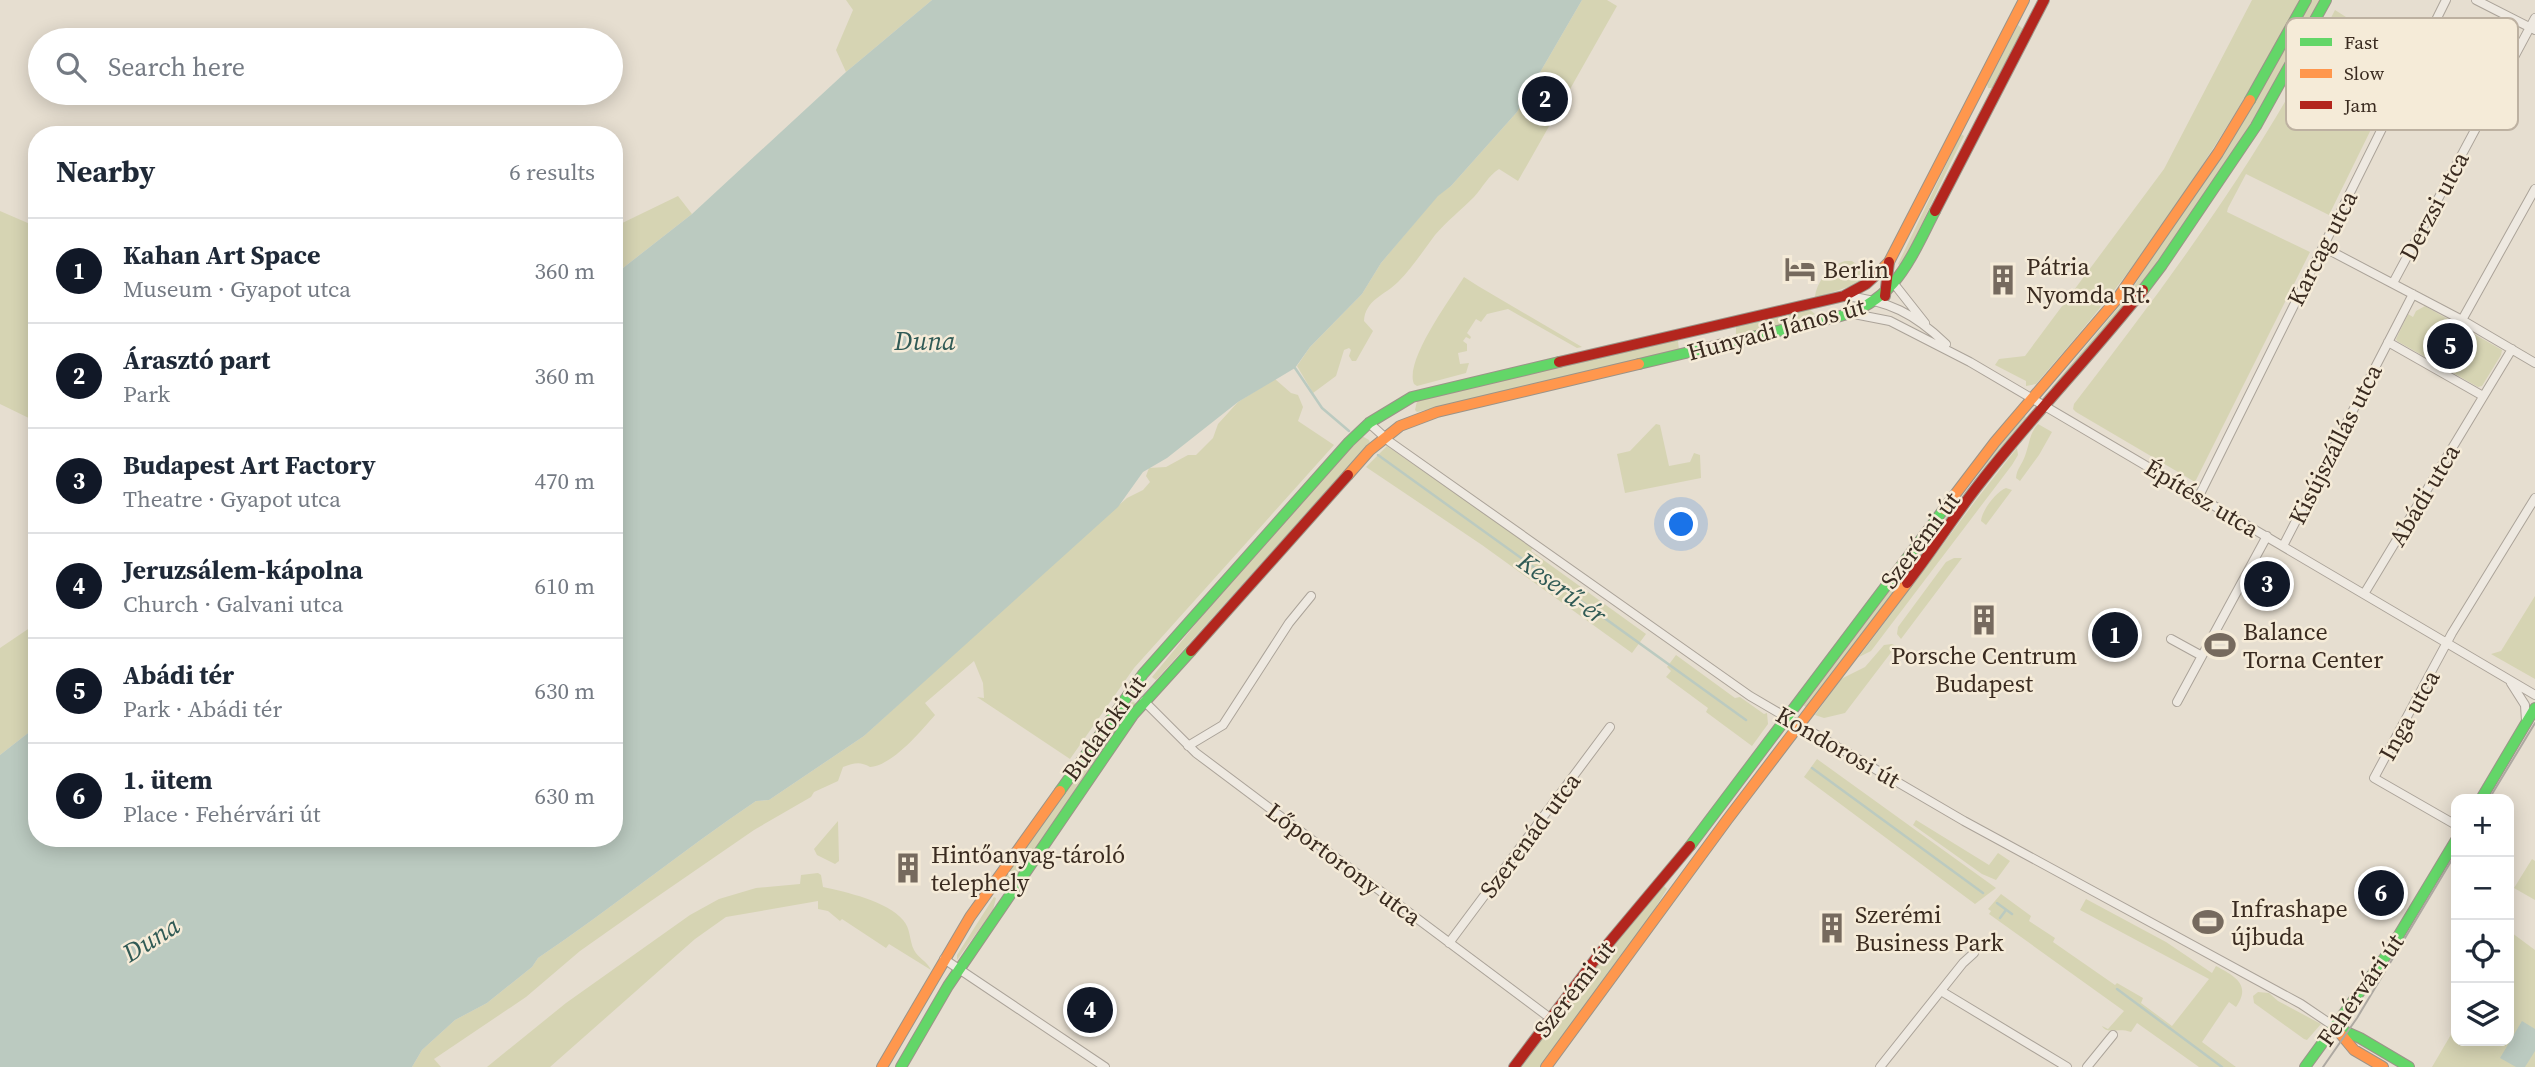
<!DOCTYPE html>
<meta charset="utf-8">
<style>
:root{--surface:#fff;--page:#f6f6f7;--text:#1f2937;--muted:#747a83;--line:#e0e1e3;--accent:#111827}
body{margin:0;font-family:"Source Serif 4",serif;background:var(--page);color:var(--text)}
.controls{position:absolute;right:21px;bottom:21px;display:grid;overflow:hidden;border-radius:14px;box-shadow:0 4px 18px #0003}
.controls button{width:63px;height:63px;display:grid;place-items:center;padding:0;border:0;border-bottom:2px solid var(--line);background:var(--surface);color:var(--text);font:35px sans-serif}
.you{position:absolute;left:1682px;top:525px;width:24px;height:24px;margin:-18px;border:5px solid #fff;border-radius:50%;background:#1a73e8;box-shadow:0 0 0 10px #1a73e833}
.badge{display:grid;place-items:center;width:46px;height:46px;border-radius:50%;background:var(--accent);color:#fff;font-size:23px;font-weight:700}
.pin{position:absolute;translate:-50% -50%;border:4px solid #fff;box-shadow:0 2px 7px #0006}
.list{margin:0;padding:0;list-style:none}
h2{display:flex;justify-content:space-between;align-items:center;height:91px;margin:0;padding:0 28px;font-size:30px}
h2 small{font-size:23px;font-weight:400;color:var(--muted)}
.list li{display:grid;grid-template-columns:46px 1fr auto;gap:21px;align-items:center;box-sizing:border-box;height:105px;padding:0 28px;border-top:2px solid var(--line)}
.list b{display:block;font-size:26px;white-space:nowrap}
.list p{margin:0;font-size:23px;white-space:nowrap;color:var(--muted)}
.list em{font-size:23px;font-style:normal;color:var(--muted)}
.icon{flex:none;width:38px;height:38px;fill:none;stroke:currentColor;stroke-width:2;stroke-linecap:round;stroke-linejoin:round}
.map{position:relative;flex:none;width:2535px;height:1067px;overflow:hidden}
.search{position:absolute;background:var(--surface);box-shadow:0 4px 18px #0003;left:28px;top:28px;width:595px;height:77px;display:flex;align-items:center;gap:18px;box-sizing:border-box;padding:0 24px;border-radius:38px;color:var(--muted);font-size:26px}
.panel{position:absolute;background:var(--surface);box-shadow:0 4px 18px #0003;left:28px;top:126px;width:595px;height:721px;border-radius:28px}
.map>svg:first-child{display:block}
</style>
<div class="map">
<svg width="2535" height="1067" viewBox="0 0 2535 1067">
<rect width="100%" height="100%" fill="#e6ded0"/>
<path fill="#d6d4b3" d="M 846,0 L 932,0 L 846,72 L 836,50 L 853,10 Z
M 1582,0 L 1607,0 L 1617,6 L 1518,181 L 1499,169 C 1488,176 1483,187 1474,197 C 1461,210 1447,221 1435,235 C 1423,251 1412,268 1398,282 C 1385,295 1365,300 1364,321 L 1373,331 L 1356,361 L 1352,361 L 1349,356 L 1351,350 L 1349,348 L 1344,350 L 1336,376 L 1313,393 L 1297,366 L 1310,347 L 1362,294 L 1381,263 L 1438,195 L 1451,186 L 1517,112 Z
M 2252,0 L 2301,0 C 2253,87 2201,172 2143,252 C 2110,298 2073,341 2036,384 L 2026,386 L 2026,381 L 1995,365 L 1999,359 L 2025,356 L 2164,169 Z
M 2311,0 L 2321,0 L 2243,137 L 2178,234 L 2119,313 L 2052,390 L 2052,387 L 2128,296 Z
M 2335,10 L 2407,56 L 2329,215 L 2246,174 L 2228,208 L 2227,212 L 2310,252 L 2195,482 L 2076,412 L 2073,409 L 2074,404 C 2172,277 2263,154 2335,10 Z
M 2018,25 L 2023,29 L 1993,88 L 1988,88 L 1987,84 Z
M 1961,134 L 1964,136 C 1942,179 1923,223 1901,266 L 1898,264 Z
M 678,196 L 692,214 L 614,275 L 614,227 Z
M 0,211 L 37,227 L 37,422 L 0,404 Z
M 1845,261 L 1852,261 L 1870,274 L 1857,284 L 1815,298 C 1816,282 1830,265 1845,261 Z
M 1464,277 L 1478,286 L 1582,347 L 1577,348 L 1508,309 L 1487,314 L 1481,322 L 1476,319 L 1467,333 L 1471,337 L 1470,339 L 1466,337 L 1463,341 L 1467,344 L 1467,351 L 1458,353 L 1460,364 L 1469,363 L 1466,373 L 1417,386 L 1414,384 C 1404,361 1451,298 1464,277 Z
M 2425,306 L 2502,350 L 2501,355 L 2482,386 L 2478,387 L 2397,341 L 2396,339 L 2408,314 L 2413,317 L 2416,311 Z
M 1809,309 L 1815,314 L 1806,319 L 1739,336 L 1736,334 L 1736,326 Z
M 1676,340 L 1678,341 L 1679,350 L 1417,412 L 1415,410 L 1417,401 L 1437,395 Z
M 1275,379 L 1291,393 L 1298,395 L 1303,407 L 1298,421 L 1334,445 L 1134,668 L 1070,759 L 977,697 L 984,698 L 983,683 L 974,661 L 925,703 L 935,715 C 921,731 892,766 870,767 C 860,761 854,763 843,767 L 838,781 L 814,792 L 811,797 L 754,830 L 648,903 L 580,951 L 526,997 L 434,1059 L 441,1067 L 412,1067 L 422,1050 L 455,1020 L 487,1003 L 532,967 L 538,958 C 612,908 682,851 756,801 L 769,800 L 864,736 L 1064,553 L 1127,498 L 1143,490 L 1150,482 L 1146,476 L 1149,468 L 1166,467 L 1188,455 L 1196,455 L 1213,438 L 1218,424 L 1238,402 Z
M 2023,415 L 2026,417 L 1971,483 L 1910,571 L 1807,708 L 1803,705 Z
M 1656,424 L 1660,425 L 1669,466 L 1690,462 L 1694,453 L 1700,455 L 1701,478 L 1625,493 L 1617,454 L 1630,451 Z
M 2038,424 L 2052,432 L 2039,455 L 2020,481 L 2016,478 C 2017,468 2022,465 2025,456 C 2030,443 2029,434 2038,424 Z
M 1362,436 L 1369,440 L 1370,443 L 1156,680 L 1152,677 L 1236,575 Z
M 1387,446 L 1533,547 L 1531,551 L 1646,634 L 1632,653 L 1482,545 L 1366,467 Z
M 2017,448 L 2018,455 L 2012,465 L 1871,651 L 1859,657 L 1976,500 Z
M 2006,488 L 2012,490 L 1986,525 L 1981,521 C 1982,510 1996,492 2006,488 Z
M 1954,558 L 1962,558 L 1901,639 L 1897,634 L 1898,627 L 1946,562 Z
M 2535,596 L 2535,679 L 2491,654 L 2501,651 Z
M 37,623 L 37,726 L 0,755 L 0,648 Z
M 1892,644 L 1896,646 L 1845,713 L 1824,718 L 1815,715 L 1841,679 L 1865,667 L 1884,645 Z
M 1676,655 L 1735,698 L 1740,697 L 1764,714 L 1767,713 L 1768,724 L 1752,746 L 1706,712 L 1708,708 L 1666,677 L 1671,671 L 1667,667 Z
M 1133,702 L 1136,703 C 1093,763 1053,825 1010,886 L 1005,886 L 1006,875 L 1126,704 Z
M 1817,759 L 1996,888 L 1975,904 L 1804,777 Z
M 1916,820 L 1989,865 L 1998,853 L 2010,861 L 1996,880 L 1982,874 L 1913,825 Z
M 838,821 L 839,861 L 835,864 L 817,855 L 814,849 Z
M 2532,859 L 2535,861 L 2535,900 L 2514,888 Z
M 818,873 L 821,875 L 823,887 C 846,892 887,901 903,920 C 911,929 909,940 914,950 C 918,958 927,961 931,970 L 889,944 L 886,948 L 842,919 L 840,921 L 828,911 L 818,909 L 818,901 L 726,917 L 695,939 L 550,1067 L 487,1067 L 566,1003 L 690,915 L 719,899 L 756,888 L 800,884 L 801,875 Z
M 1664,886 L 1667,889 L 1638,936 L 1540,1067 L 1520,1067 L 1602,958 Z
M 2001,894 L 2031,916 L 2029,921 L 2055,938 L 2053,942 L 2115,985 L 2117,983 L 2143,998 L 2141,1003 L 2172,1026 L 2209,979 L 2080,910 L 2086,899 L 2166,942 L 2212,973 L 2216,966 C 2234,976 2252,984 2236,1007 L 2229,1002 L 2202,1042 L 2236,1067 L 2199,1067 L 2137,1023 L 2131,1032 C 2118,1027 2107,1035 2102,1026 L 2108,1029 L 2124,1011 L 1989,914 L 1991,911 L 1988,909 Z
M 994,897 L 996,898 L 993,910 L 957,960 L 957,955 Z
M 2512,933 L 2535,950 L 2535,1067 L 2432,1067 L 2456,1026 L 2456,1041 L 2509,1041 L 2509,937 Z
M 2258,992 L 2269,993 L 2278,1001 L 2321,1024 L 2307,1040 L 2304,1039 L 2254,1003 L 2253,996 Z"/>
<path fill="#bbcac0" d="M 932,0 L 1582,0 L 1517,112 L 1451,186 L 1438,196 L 1381,263 L 1362,294 L 1310,347 L 1295,368 L 1238,402 L 1167,458 L 1143,472 L 1118,507 L 864,736 L 769,800 L 756,801 C 682,851 612,908 538,958 L 532,967 L 487,1003 L 455,1020 L 422,1050 L 412,1067 L 0,1067 L 0,755 L 37,726 L 37,838 L 614,838 L 614,275 L 692,214 L 846,72 Z
M 2522,1021 L 2535,1029 L 2535,1051 L 2525,1067 L 2516,1067 L 2500,1058 Z"/>
<g fill="none" stroke-linecap="round" stroke-linejoin="round">
<path stroke="#bbcac0" stroke-width="2.5" d="M 1295,368 L 1322,408 L 1349,431
M 1378,455 L 1746,720
M 1812,768 L 1983,893
M 1997,903 L 2012,914
M 2000,918 L 2006,910
M 2117,989 L 2222,1067"/>
<g stroke="#aba399" stroke-width="10">
<path id="street" d="M 2476,0 L 2535,30
M 2323,247 L 2462,320 L 2535,363
M 2393,283 L 2535,18
M 1895,285 L 1925,323
M 1844,296 C 1888,300 1915,314 1946,344
M 1854,314 L 1890,321 L 1970,362 L 2535,695
M 2462,320 L 2535,189
M 2388,342 L 2483,396
M 1369,423 L 1390,442 L 1750,696 L 1964,821 L 2301,1004 L 2335,1027
M 2199,496 L 2446,0
M 2283,546 L 2413,294
M 2364,594 L 2512,349
M 2171,639 L 2202,656
M 2511,683 L 2525,705 L 2526,721
M 1144,701 L 1196,753 L 1550,1018
M 2177,702 L 2267,536
M 1188,746 L 1223,725 L 1289,623 L 1311,596
M 2456,825 L 2374,778 L 2452,633 L 2535,498
M 1449,943 L 1610,727
M 944,959 L 1105,1067
M 1941,991 L 2067,1067
M 1880,1067 L 1963,963 L 1974,953
M 2087,1067 L 2113,1035"/>
</g>
<g stroke="#9b9388" stroke-width="12">
<path id="fast" d="M 2250,100 L 2306,0
M 2143,290 L 2162,265 L 2256,126 L 2326,0
M 1639,364 L 1837,317 C 1896,301 1909,261 1935,211
M 1060,791 L 1143,674 L 1349,442 L 1369,423 L 1412,397 L 1559,362
M 2481,799 L 2535,708
M 1690,846 L 1944,509
M 2335,1027 L 2360,1038 L 2409,1067
M 901,1067 L 948,986 L 1133,715 L 1191,651
M 2305,1067 L 2388,953 L 2456,840"/>
</g>
<g stroke="#9b9388" stroke-width="12">
<path id="slow" d="M 1877,274 L 1889,262 L 2024,0
M 1348,475 L 1370,450 L 1400,426 L 1437,412 L 1639,364
M 1944,509 L 1995,442 L 2117,299 L 2218,153 L 2250,100
M 2335,1027 L 2354,1050 L 2383,1067
M 882,1067 L 970,917 L 1060,791
M 1546,1067 L 1727,820 L 1907,583"/>
</g>
<g stroke="#9b9388" stroke-width="12">
<path id="jam" d="M 1935,211 L 2044,0
M 1885,296 L 1889,262
M 1559,362 L 1844,296 L 1866,284 L 1877,274
M 1907,583 C 1932,551 1954,516 1980,483 C 2031,417 2091,356 2143,290
M 1191,651 L 1348,475
M 1514,1067 L 1597,957 L 1690,846"/>
</g>
<use href="#street" stroke="#eee9e1" stroke-width="8"/>
<use href="#fast" stroke="#63d668" stroke-width="10"/>
<use href="#slow" stroke="#ff974d" stroke-width="10"/>
<use href="#jam" stroke="#b3261e" stroke-width="10"/>
<path stroke="#ada8a1" stroke-width="2" d="M 2489,799 L 2535,723
M 2323,1067 L 2357,1018 L 2456,853"/>
</g>
<defs>
<g id="hotel-bare" transform="scale(2.415)"><path d="M-6-4.5h1.5V1H6V5H4.5V3h-9V5H-6ZM-4 0a1.8 1.8 0 1 1 3.6 0ZM.5 0V-2.5h3Q6-2.5 6 0Z" fill="#766a5e" stroke="#f5ebd8" stroke-width="2.5" paint-order="stroke"/></g>
<g id="building-bare" transform="scale(2.415)"><path d="M-4-6H4V6H1V3H-1V6H-4ZM-2.5-4.3h1.7v1.8h-1.7ZM.8-4.3h1.7v1.8H.8ZM-2.5-1h1.7V.8h-1.7ZM.8-1h1.7V.8H.8Z" fill="#766a5e" stroke="#f5ebd8" stroke-width="2.5" paint-order="stroke"/></g>
<g id="stadium-bare" transform="scale(2.415)"><path d="M0-5a6.5 5 0 1 0 0 10a6.5 5 0 1 0 0-10ZM-3.5-1.8h7v3.6h-7Z" fill="#766a5e" stroke="#f5ebd8" stroke-width="2.5" paint-order="stroke"/></g>
</defs>
<g fill-rule="evenodd">
<use href="#hotel-bare" x="1800" y="269"/>
<use href="#building-bare" x="2003" y="280"/>
<use href="#building-bare" x="1984" y="620"/>
<use href="#stadium-bare" x="2220" y="645"/>
<use href="#building-bare" x="908" y="868"/>
<use href="#stadium-bare" x="2208" y="922"/>
<use href="#building-bare" x="1832" y="928"/>
</g>
<g text-anchor="middle" dominant-baseline="central" stroke-width="5" stroke-linejoin="round" paint-order="stroke">
<g font-size="24" fill="#3a2b20" stroke="#f5ebd8">
<text transform="translate(2434 206) rotate(-62)">Derzsi utca</text>
<text transform="translate(2322 248) rotate(-63)">Karcag utca</text>
<text transform="translate(1776 329) rotate(-15)">Hunyadi János út</text>
<text transform="translate(2335 444) rotate(-63)">Kisújszállás utca</text>
<text transform="translate(2424 495) rotate(-59)">Abádi utca</text>
<text transform="translate(2202 498) rotate(31)">Építész utca</text>
<text transform="translate(1920 540) rotate(-53)">Szerémi út</text>
<text transform="translate(2409 715) rotate(-61)">Inga utca</text>
<text transform="translate(1104 728) rotate(-54)">Budafoki út</text>
<text transform="translate(1838 747) rotate(30)">Kondorosi út</text>
<text transform="translate(1530 835) rotate(-53)">Szerenád utca</text>
<text transform="translate(1344 864) rotate(37)">Lőportorony utca</text>
<text transform="translate(1574 989) rotate(-52)">Szerémi út</text>
<text transform="translate(2360 990) rotate(-55)">Fehérvári út</text>
</g>
<g font-size="24" fill="#3a2b20" stroke="#f5ebd8" text-anchor="start">
<text x="2026" y="266">Pátria<tspan x="2026" dy="28">Nyomda Rt.</tspan></text>
<text x="1823" y="269">Berlin</text>
<text x="2243" y="631">Balance<tspan x="2243" dy="28">Torna Center</tspan></text>
<text x="1984" y="655" text-anchor="middle">Porsche Centrum<tspan x="1984" dy="28">Budapest</tspan></text>
<text x="931" y="854">Hintőanyag-tároló<tspan x="931" dy="28">telephely</tspan></text>
<text x="2231" y="908">Infrashape<tspan x="2231" dy="28">újbuda</tspan></text>
<text x="1855" y="914">Szerémi<tspan x="1855" dy="28">Business Park</tspan></text>
</g>
<g font-size="26" font-style="italic" fill="#305a55" stroke="#f5ebd8">
<text x="925" y="341">Duna</text>
<text transform="translate(1562 588) rotate(36)">Keserű-ér</text>
<text transform="translate(151 939) rotate(-32)">Duna</text>
</g>
</g>
<rect x="2286" y="18" width="232" height="112" rx="10" fill="#f5ebd8" stroke="#bdb1a1" stroke-width="2"/>
<rect x="2300" y="38" width="32" height="8" fill="#63d668"/>
<rect x="2300" y="69" width="32" height="9" fill="#ff974d"/>
<rect x="2300" y="101" width="32" height="8" fill="#b3261e"/>
<g font-size="19" fill="#3a2b20">
<text x="2344" y="49">Fast</text>
<text x="2344" y="80">Slow</text>
<text x="2344" y="112">Jam</text>
</g>
</svg>
<div class="controls">
<button>+</button>
<button>−</button>
<button><svg class="icon" aria-label="locate" viewBox="0 0 24 24"><circle cx="12" cy="12" r="6"/><path d="M12 2v4M12 18v4M2 12h4M18 12h4"/></svg></button>
<button><svg class="icon" aria-label="layers" viewBox="0 0 24 24"><path d="M12 4l9 5-9 5-9-5zM3 14l9 5 9-5"/></svg></button>
</div>
<div class="you"></div>
<div class="pin badge" style="left:2115px;top:635px">1</div>
<div class="pin badge" style="left:1545px;top:99px">2</div>
<div class="pin badge" style="left:2267px;top:584px">3</div>
<div class="pin badge" style="left:1090px;top:1010px">4</div>
<div class="pin badge" style="left:2450px;top:346px">5</div>
<div class="pin badge" style="left:2381px;top:893px">6</div>
<div class="search"><svg class="icon" aria-label="search" viewBox="0 0 24 24"><circle cx="10" cy="10" r="6"/><path d="M15 15l6 6"/></svg>Search here</div>
<section class="panel">
<h2>Nearby<small>6 results</small></h2>
<ul class="list">
<li><span class="badge">1</span><div><b>Kahan Art Space</b><p>Museum · Gyapot utca</p></div><em>360 m</em></li>
<li><span class="badge">2</span><div><b>Árasztó part</b><p>Park</p></div><em>360 m</em></li>
<li><span class="badge">3</span><div><b>Budapest Art Factory</b><p>Theatre · Gyapot utca</p></div><em>470 m</em></li>
<li><span class="badge">4</span><div><b>Jeruzsálem-kápolna</b><p>Church · Galvani utca</p></div><em>610 m</em></li>
<li><span class="badge">5</span><div><b>Abádi tér</b><p>Park · Abádi tér</p></div><em>630 m</em></li>
<li><span class="badge">6</span><div><b>1. ütem</b><p>Place · Fehérvári út</p></div><em>630 m</em></li>
</ul>
</section>
</div>
